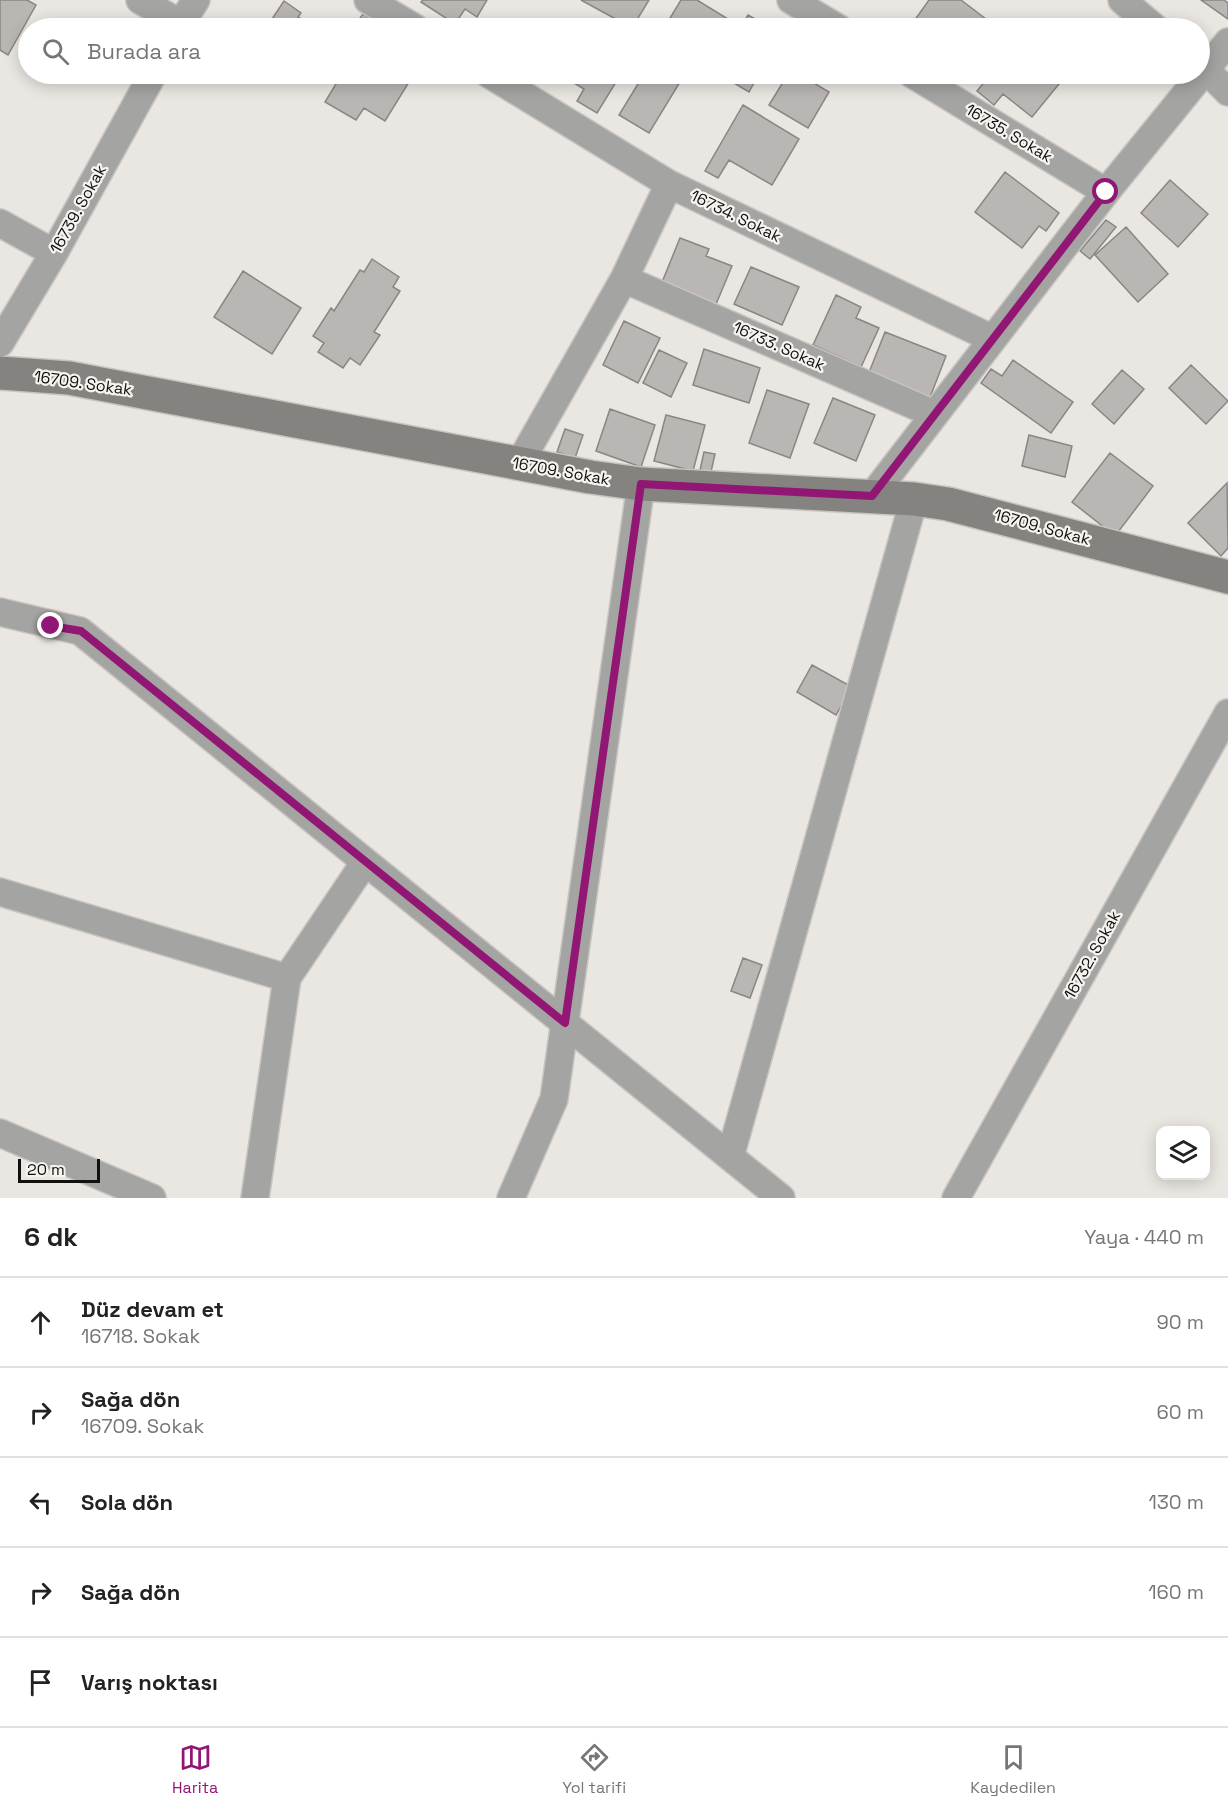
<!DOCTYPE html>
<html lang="tr">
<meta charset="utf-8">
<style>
:root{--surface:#fff;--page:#f6f6f6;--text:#222;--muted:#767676;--line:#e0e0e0;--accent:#921774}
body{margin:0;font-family:"Space Grotesk",sans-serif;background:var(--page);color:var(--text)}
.controls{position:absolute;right:18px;bottom:18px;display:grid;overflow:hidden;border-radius:12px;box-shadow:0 3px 15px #0003}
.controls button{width:54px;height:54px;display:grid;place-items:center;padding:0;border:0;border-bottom:2px solid var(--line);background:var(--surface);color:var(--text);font:30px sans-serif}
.scale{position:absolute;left:18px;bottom:15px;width:82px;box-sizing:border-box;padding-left:6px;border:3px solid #121110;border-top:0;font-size:16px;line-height:21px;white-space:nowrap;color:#121110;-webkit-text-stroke:4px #f7f4f0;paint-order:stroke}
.stop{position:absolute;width:18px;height:18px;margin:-14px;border:4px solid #921774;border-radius:50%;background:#fff}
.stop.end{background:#921774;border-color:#fff;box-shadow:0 2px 6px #0008}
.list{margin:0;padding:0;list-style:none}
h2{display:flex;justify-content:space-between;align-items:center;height:78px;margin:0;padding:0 24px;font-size:26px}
h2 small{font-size:20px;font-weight:400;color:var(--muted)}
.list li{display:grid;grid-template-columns:39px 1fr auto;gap:18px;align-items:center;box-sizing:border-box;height:90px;padding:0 24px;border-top:2px solid var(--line)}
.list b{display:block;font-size:22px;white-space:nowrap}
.list p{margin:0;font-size:20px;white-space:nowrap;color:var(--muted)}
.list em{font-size:20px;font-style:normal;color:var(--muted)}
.icon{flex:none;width:33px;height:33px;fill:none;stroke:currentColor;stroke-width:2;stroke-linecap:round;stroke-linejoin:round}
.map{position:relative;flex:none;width:1228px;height:1198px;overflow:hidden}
.search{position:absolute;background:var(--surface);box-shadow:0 3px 15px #0003;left:18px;right:18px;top:18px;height:66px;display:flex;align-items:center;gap:15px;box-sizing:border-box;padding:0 21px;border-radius:33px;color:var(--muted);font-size:22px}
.sheet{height:528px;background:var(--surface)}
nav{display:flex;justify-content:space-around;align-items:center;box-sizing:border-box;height:84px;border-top:2px solid var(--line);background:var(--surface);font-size:16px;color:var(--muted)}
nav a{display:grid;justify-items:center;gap:3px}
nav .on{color:var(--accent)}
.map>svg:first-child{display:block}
</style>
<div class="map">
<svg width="1228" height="1198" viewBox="0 0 1228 1198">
<rect width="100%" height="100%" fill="#eae7e2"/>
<path fill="#bab6b3" stroke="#8a8683" stroke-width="1.5" d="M 0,0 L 27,0 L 36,5 L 8,55 L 0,50 Z
M 423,0 L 487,0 L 477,17 L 465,9 L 455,24 L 421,2 Z
M 581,0 L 649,0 L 632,28 Z
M 681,0 L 697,0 L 728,19 L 723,28 L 664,28 Z
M 929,0 L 961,0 L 986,19 L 978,28 L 909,28 Z
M 1201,0 L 1224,0 L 1228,3 L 1228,19 Z
M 284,1 L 301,13 L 298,17 L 315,28 L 266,28 Z
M 363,14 L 376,23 L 372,28 L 353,28 Z
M 748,15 L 771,28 L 740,28 Z
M 342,74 L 395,74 L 409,82 L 385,121 L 364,108 L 356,120 L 325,102 Z
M 573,74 L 621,74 L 597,113 L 577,101 L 584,89 L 569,80 Z
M 644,74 L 666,74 L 680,82 L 649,133 L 619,115 Z
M 730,74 L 743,74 L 755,81 L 749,92 L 727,79 Z
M 788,74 L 799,74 L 829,92 L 808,128 L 769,105 Z
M 991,74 L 1057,74 L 1063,79 L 1032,117 L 1003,94 L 994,105 L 977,91 Z
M 743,105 L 799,139 L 772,185 L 729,160 L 718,178 L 705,171 Z
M 1005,172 L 1059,213 L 1046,231 L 1039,226 L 1022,248 L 975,212 Z
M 1170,180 L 1208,214 L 1178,247 L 1141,213 Z
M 1106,220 L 1116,227 L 1090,259 L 1080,251 Z
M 1126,227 L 1168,274 L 1138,302 L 1095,255 Z
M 680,238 L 709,249 L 706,256 L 732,266 L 714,309 L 660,287 Z
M 372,259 L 399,277 L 393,287 L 400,291 L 374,332 L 380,335 L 360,365 L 350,358 L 343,368 L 318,352 L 324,343 L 313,336 L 331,308 L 334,311 L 360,270 L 364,272 Z
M 751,267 L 799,287 L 782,325 L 734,304 Z
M 243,271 L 301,308 L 272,354 L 214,317 Z
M 836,295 L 861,307 L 856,318 L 879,328 L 861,367 L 813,345 Z
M 624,321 L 660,338 L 638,383 L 603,365 Z
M 885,332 L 946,356 L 929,400 L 868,375 Z
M 704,349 L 760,368 L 749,403 L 693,385 Z
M 659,350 L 687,363 L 671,397 L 643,383 Z
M 1013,360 L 1073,402 L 1051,433 L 981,383 L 991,369 L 1002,376 Z
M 1191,365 L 1228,401 L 1206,424 L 1169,388 Z
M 1122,370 L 1144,389 L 1114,424 L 1092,404 Z
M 767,390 L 809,404 L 790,458 L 749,443 Z
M 833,398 L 875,415 L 856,461 L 814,443 Z
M 610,409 L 655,425 L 641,467 L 596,451 Z
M 666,415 L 705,425 L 693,471 L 654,461 Z
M 565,429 L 583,435 L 575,458 L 557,452 Z
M 1029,435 L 1072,446 L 1065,477 L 1022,466 Z
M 704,452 L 715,454 L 711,472 L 700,470 Z
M 1110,453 L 1153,486 L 1115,536 L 1072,502 Z
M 1227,483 L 1228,548 L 1221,556 L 1188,523 Z
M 812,665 L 852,687 L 836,715 L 797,692 Z
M 743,958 L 762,965 L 750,998 L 731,991 Z"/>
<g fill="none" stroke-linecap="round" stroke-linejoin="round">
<g stroke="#c7c5c0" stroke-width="30">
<path id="street" d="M 140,0 L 181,24
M 368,0 L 415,28
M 791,0 L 838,28
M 1122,0 L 1155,28
M 178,28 L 196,0
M 1200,64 L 1228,92
M 489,74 L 669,184 L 993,339
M 912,74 L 1106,192
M 0,223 L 54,253
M 624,279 L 934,414
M 0,343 L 54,253 L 153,74
M 519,464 L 624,279 L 669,184
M 872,496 L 1106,192 L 1228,42
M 0,612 L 80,631 L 781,1198
M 0,892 L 287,978
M 0,1133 L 152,1198
M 730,1157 L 914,499
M 255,1198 L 287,978 L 365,862
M 511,1198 L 554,1099 L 641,484
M 956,1198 L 1228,713"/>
</g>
<g stroke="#c7c5c0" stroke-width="36">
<path id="secondary" d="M 0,373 L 69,378 L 590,477 L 641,484 L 914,499 L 948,504 L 1228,577"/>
</g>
<use href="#street" stroke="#a4a4a2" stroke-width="27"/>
<use href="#secondary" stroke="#848380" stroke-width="33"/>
</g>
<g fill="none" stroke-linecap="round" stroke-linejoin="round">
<path stroke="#921774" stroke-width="8" d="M 51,626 L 81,631 L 565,1023 L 641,484 L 872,496 L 1106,192"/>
</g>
<g text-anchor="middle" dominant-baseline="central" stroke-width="4.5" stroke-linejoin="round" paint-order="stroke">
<g font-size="16" fill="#121110" stroke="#f7f4f0">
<text transform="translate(1009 133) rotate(31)">16735. Sokak</text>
<text transform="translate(78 209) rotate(-61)">16739. Sokak</text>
<text transform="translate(736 216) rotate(26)">16734. Sokak</text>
<text transform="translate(779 346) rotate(24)">16733. Sokak</text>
<text transform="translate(83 383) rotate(8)">16709. Sokak</text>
<text transform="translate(561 471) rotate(10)">16709. Sokak</text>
<text transform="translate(1042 527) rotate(15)">16709. Sokak</text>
<text transform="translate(1092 955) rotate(-61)">16732. Sokak</text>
</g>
</g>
</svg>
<div class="controls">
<button><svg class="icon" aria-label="layers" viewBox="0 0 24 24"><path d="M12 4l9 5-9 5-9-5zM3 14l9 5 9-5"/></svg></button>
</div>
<div class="scale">20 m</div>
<div class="stop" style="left:1106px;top:192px"></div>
<div class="stop end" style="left:51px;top:626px"></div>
<div class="search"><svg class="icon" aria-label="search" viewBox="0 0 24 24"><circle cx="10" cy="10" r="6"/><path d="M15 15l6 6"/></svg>Burada ara</div>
</div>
<section class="sheet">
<h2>6 dk<small>Yaya · 440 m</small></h2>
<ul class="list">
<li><svg class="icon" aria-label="ahead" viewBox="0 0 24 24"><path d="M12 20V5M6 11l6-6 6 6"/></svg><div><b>Düz devam et</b><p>16718. Sokak</p></div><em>90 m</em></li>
<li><svg class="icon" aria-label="right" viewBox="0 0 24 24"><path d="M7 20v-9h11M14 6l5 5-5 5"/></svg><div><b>Sağa dön</b><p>16709. Sokak</p></div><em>60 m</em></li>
<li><svg class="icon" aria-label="left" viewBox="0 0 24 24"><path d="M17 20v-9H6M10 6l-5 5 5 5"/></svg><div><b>Sola dön</b></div><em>130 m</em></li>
<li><svg class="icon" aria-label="right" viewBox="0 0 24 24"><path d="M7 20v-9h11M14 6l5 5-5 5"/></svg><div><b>Sağa dön</b></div><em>160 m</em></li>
<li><svg class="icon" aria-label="arrive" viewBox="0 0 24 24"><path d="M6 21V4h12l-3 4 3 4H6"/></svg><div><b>Varış noktası</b></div></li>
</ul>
</section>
<nav>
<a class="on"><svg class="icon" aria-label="map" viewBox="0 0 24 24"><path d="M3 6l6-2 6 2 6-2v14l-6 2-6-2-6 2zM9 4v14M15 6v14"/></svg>Harita</a>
<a><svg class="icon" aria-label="directions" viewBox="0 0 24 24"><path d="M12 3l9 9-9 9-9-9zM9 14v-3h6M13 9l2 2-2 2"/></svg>Yol tarifi</a>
<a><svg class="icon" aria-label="saved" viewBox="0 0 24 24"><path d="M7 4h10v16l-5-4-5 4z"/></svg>Kaydedilen</a>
</nav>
